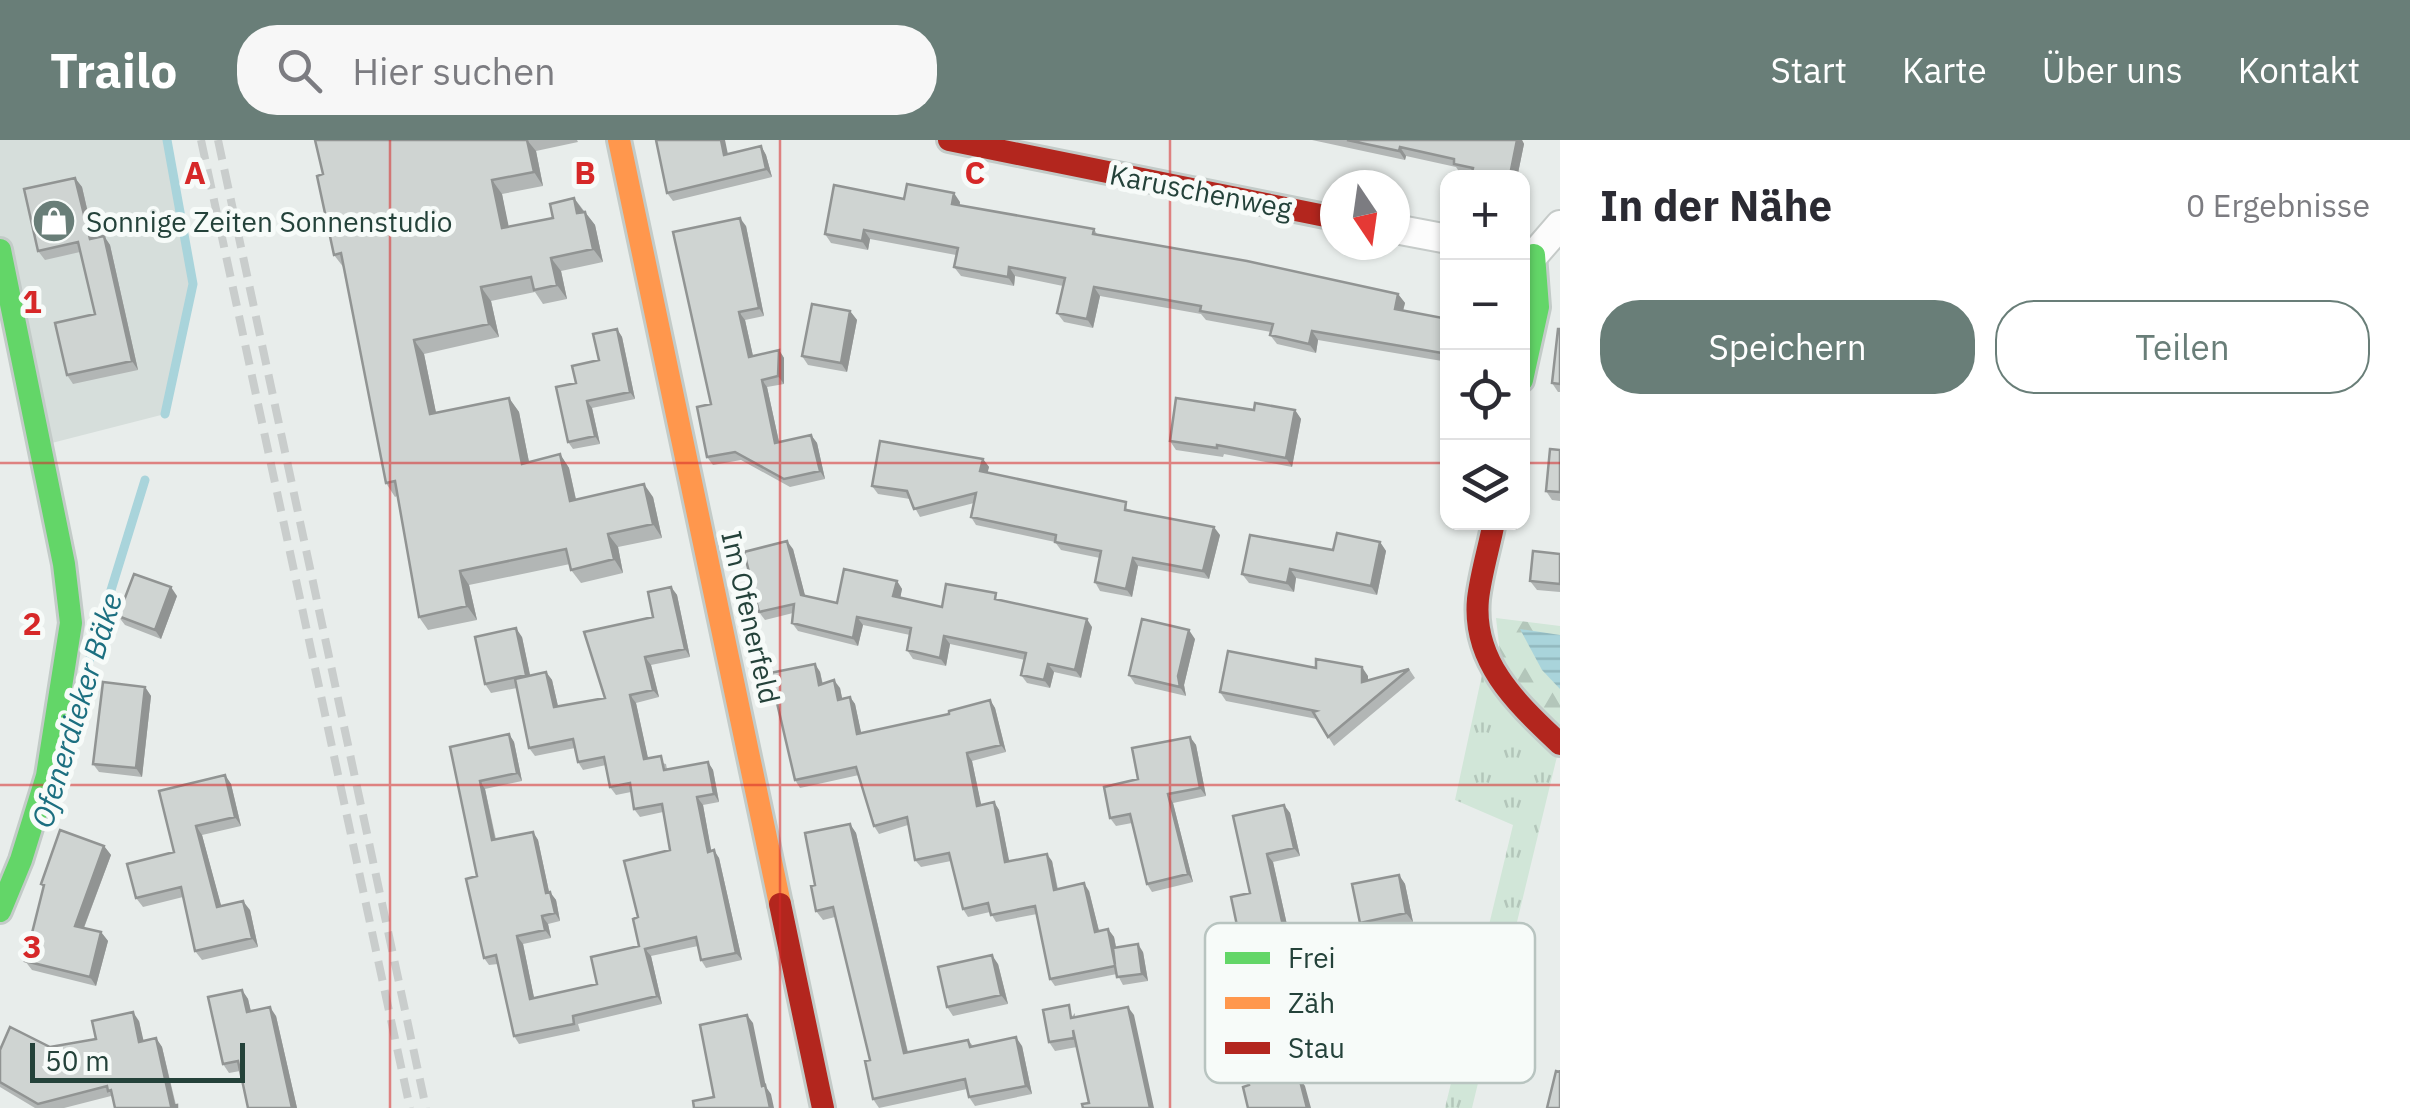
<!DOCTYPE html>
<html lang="de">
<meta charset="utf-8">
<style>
:root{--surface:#fff;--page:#f7f7f7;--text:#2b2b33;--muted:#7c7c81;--line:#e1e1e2;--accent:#697e78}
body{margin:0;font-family:"IBM Plex Sans",sans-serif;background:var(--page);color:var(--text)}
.controls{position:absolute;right:30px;top:30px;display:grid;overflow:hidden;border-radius:20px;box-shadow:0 2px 8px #0004}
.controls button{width:90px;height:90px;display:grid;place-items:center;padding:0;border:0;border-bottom:2px solid var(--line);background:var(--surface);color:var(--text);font:50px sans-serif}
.compass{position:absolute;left:1320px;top:30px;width:90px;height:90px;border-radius:50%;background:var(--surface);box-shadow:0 2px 8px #0004;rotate:167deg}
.scale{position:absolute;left:30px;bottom:25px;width:215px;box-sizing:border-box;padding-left:10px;border:5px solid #24423a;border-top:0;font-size:28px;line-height:35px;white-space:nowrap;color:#24423a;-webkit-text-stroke:8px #f7fbf9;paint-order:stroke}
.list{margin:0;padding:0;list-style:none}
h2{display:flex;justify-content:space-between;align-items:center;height:130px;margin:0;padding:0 40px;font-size:42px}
h2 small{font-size:32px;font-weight:400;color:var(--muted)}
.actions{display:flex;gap:20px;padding:30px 40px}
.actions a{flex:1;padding:22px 0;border:2px solid var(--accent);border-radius:40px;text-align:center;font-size:35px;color:var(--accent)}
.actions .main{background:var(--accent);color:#fff}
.icon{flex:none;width:55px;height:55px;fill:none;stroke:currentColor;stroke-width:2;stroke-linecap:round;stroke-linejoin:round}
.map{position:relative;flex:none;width:1560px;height:968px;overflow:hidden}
header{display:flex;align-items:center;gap:60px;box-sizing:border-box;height:140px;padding:0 50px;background:var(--accent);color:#fff}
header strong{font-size:48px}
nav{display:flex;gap:55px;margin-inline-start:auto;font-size:35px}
.search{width:700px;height:90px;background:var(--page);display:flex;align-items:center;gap:25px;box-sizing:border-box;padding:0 35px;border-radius:40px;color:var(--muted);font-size:38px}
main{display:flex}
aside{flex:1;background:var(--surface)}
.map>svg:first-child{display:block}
</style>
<header>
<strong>Trailo</strong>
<div class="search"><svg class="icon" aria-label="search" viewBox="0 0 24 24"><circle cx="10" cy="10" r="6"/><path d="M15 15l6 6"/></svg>Hier suchen</div>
<nav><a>Start</a><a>Karte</a><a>Über uns</a><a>Kontakt</a></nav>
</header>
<main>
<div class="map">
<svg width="1560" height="968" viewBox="0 0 1560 968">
<defs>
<pattern id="forest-firs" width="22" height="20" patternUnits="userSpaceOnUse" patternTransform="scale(2.5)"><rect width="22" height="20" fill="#d1e6d8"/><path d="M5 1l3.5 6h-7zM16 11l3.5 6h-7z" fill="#b3c6ba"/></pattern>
<pattern id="park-tufts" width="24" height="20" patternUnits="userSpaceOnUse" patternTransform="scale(2.5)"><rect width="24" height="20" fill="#d1e6d8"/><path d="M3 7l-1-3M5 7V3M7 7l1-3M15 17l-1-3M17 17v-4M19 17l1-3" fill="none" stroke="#b3c6ba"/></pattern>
<pattern id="water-rules" width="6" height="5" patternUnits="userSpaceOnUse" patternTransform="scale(2.5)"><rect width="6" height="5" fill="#a9d4db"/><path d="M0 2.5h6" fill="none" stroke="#91b7bd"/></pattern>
</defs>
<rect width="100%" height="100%" fill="#e8edeb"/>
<path fill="#d6dedb" d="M 0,0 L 167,0 L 193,144 L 165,274 L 40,306 L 0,110 Z"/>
<path fill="url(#forest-firs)" d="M 1496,478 L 1560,486 L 1560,594 L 1501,522 Z"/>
<path fill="url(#park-tufts)" d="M 1486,516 L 1560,604 L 1472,968 L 1445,968 L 1513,685 L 1455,660 Z"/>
<path fill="url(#water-rules)" d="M 1520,489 L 1560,495 L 1560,549 L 1542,530 Z"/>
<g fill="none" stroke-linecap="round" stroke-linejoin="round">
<path stroke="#a9d4db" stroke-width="9" d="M 165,274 L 193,144 L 167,0
M 78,557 L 145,340"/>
<g stroke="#c5cac8" stroke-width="32">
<path id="street" d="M 1395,89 L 1448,99
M 1522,113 L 1534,115 L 1560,85"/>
</g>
<g stroke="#c3cbc8" stroke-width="28">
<path id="fast" d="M 0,110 L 64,424 L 71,483 L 47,636 L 21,720 L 0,771
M 1522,240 L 1538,167 L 1534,115"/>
</g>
<g stroke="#c3cbc8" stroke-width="28">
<path id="slow" d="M 619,0 L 780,764"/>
</g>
<g stroke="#c3cbc8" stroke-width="28">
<path id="jam" d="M 949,0 L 1335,78
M 1494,382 C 1489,408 1481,433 1478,459 C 1472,523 1518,564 1560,604
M 780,764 L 823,968"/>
</g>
<use href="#street" stroke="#fcfcfc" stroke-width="28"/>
<use href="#fast" stroke="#63d668" stroke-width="22"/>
<use href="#slow" stroke="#ff974d" stroke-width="22"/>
<use href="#jam" stroke="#b3261e" stroke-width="22"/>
<path stroke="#c9cdcc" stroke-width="8" stroke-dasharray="20 10" stroke-linecap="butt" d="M 201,0 L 410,968
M 218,0 L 426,968"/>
</g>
<path fill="#b2b6b5" d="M 315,0 L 577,0 L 578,2 L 536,11 L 543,46 L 502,54 L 508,87 L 553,78 L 574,58 L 595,85 L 603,122 L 561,131 L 567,159 L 543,164 L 535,152 L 491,161 L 499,197 L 424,214 L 436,273 L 509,258 L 519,272 L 529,322 L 560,314 L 569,328 L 576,359 L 653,357 L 662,398 L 618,407 L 623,433 L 581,443 L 571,430 L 570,424 L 469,445 L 477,480 L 428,490 L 419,477 L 397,356 L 395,357 L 386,343 L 344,128 L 334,115 L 323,34 Z
M 1312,0 L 1522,0 L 1524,4 L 1517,38 L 1475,38 L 1474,35 L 1460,33 L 1456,27 L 1406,16 L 1405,20 Z
M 761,6 L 766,15 L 772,37 L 673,61 L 667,53 L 728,14 Z
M 75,38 L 82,47 L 94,98 L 104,96 L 110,105 L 138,230 L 73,244 L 67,235 L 95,174 L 80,112 L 45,120 L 38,111 Z
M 904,59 L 960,62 L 960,66 L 1094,89 L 1097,94 L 1398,154 L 1405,163 L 1403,171 L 1448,179 L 1448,222 L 1318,200 L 1316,213 L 1277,204 L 1270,195 L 1271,192 L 1206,180 L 1201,174 L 1100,156 L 1093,188 L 1064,182 L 1057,173 L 1063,146 L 1015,136 L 1014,146 L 961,136 L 954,127 L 956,115 L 870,99 L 868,110 L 831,103 L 825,94 Z
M 746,86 L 764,176 L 745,180 L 753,216 L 779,210 L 784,218 L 784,244 L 767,247 L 779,302 L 811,295 L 817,303 L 825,339 L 790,347 L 741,320 L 713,325 L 707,317 L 711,264 Z
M 850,171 L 857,180 L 847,232 L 808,225 L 802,216 Z
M 617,189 L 622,197 L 635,259 L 592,268 L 600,304 L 573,309 L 568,302 L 599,220 Z
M 1560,189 L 1560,252 L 1558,252 L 1552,243 Z
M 1254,270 L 1295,270 L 1301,279 L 1292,327 L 1224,314 L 1223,317 L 1176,310 L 1170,301 Z
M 1560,310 L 1560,361 L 1552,360 L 1546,351 Z
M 983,319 L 989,327 L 987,332 L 1132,370 L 1132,371 L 1220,395 L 1209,439 L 1138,426 L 1132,457 L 1100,451 L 1095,442 L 1100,418 L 1061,410 L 1055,402 L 976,385 L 971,377 L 974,363 L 920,377 L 910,359 L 878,354 L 872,346 Z
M 1380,402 L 1386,411 L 1377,455 L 1296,438 L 1294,452 L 1249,443 L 1242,434 L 1333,410 Z
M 793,409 L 805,456 L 837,463 L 897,441 L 902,449 L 900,458 L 942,467 L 1001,460 L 1092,487 L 1081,538 L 1054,532 L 1050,548 L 1027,543 L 1021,535 L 1025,520 L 950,504 L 946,526 L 913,519 L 907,510 L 910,495 L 863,485 L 858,506 L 798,491 L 792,483 L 793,473 L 765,480 L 759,472 Z
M 1560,414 L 1560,452 L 1537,450 L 1530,441 Z
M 671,447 L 677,455 L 690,517 L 651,525 L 659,557 L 636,563 L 648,619 L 666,624 L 667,629 L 708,622 L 713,630 L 719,662 L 703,665 L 711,711 L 719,718 L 742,820 L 706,828 L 701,820 L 698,806 L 651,816 L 662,864 L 578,884 L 580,891 L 519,904 L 514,896 L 498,824 L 489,825 L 484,818 L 477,736 L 450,607 L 509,594 L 514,602 L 522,641 L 485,649 L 496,699 L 533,692 L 538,700 L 549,752 L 556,760 L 560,781 L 548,784 L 551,798 L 523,804 L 534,858 L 597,844 L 639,806 L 638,777 L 670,710 L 663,672 L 640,677 L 634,669 L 631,652 L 616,655 L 610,647 L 606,625 L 583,630 L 578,622 L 575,608 L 535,616 L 529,608 L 517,548 L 491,553 L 485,544 L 522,497 L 530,536 L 546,532 L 552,540 L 558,566 L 605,558 Z
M 177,456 L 161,499 L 125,485 L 118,476 Z
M 1195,499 L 1184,545 L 1186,556 L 1135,544 L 1129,535 Z
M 815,524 L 820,532 L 823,544 L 840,548 L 842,559 L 850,557 L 855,564 L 861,593 L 949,574 L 990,560 L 995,568 L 1006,612 L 972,621 L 981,665 L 994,662 L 999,670 L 1009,722 L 1052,721 L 1058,749 L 1089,751 L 1099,791 L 1108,789 L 1114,797 L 1116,807 L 1143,812 L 1148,841 L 1123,845 L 1117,834 L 1055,846 L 1050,839 L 1037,774 L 996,782 L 990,772 L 968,777 L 963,769 L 951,721 L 921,727 L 915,720 L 908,685 L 879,694 L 874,686 L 859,635 L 800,648 L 795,640 Z
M 1409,529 L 1415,538 L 1334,606 L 1317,579 L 1226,561 L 1220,552 L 1368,536 L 1368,540 Z
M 145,547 L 151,556 L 142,637 L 99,632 L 93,624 Z
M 1190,597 L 1196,605 L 1206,656 L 1173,663 L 1193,742 L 1152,752 L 1147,744 L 1132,683 L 1116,686 L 1110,678 L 1138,639 Z
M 225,635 L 231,644 L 241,686 L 202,695 L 221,766 L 250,770 L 258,807 L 202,820 L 195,811 L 183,757 L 143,767 L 136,758 L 174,712 Z
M 1284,665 L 1290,673 L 1300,716 L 1273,722 L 1296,825 L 1388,816 L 1397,861 L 1323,876 L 1325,886 L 1276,897 L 1286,940 L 1305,946 L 1249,945 L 1240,908 L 1231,910 L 1225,901 L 1247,833 L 1250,753 Z
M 850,684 L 856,693 L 908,912 L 968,900 L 973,906 L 1022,906 L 1032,954 L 975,966 L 969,957 L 967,949 L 879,968 L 873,959 L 870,920 L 835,777 L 823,780 L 816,771 L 815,745 Z
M 104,706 L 111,715 L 84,788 L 101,792 L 108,801 L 96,846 L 32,830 L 25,821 L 44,748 L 41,744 Z
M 1399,735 L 1405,744 L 1413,782 L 1366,792 L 1360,783 Z
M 998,824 L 1008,864 L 953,876 L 947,867 Z
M 242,850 L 248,859 L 251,871 L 276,876 L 297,968 L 248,968 L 240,931 L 229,933 L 223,924 Z
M 1075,873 L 1075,877 L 1134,875 L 1089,963 L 1077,907 L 1055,911 L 1049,902 Z
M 139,881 L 143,901 L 156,898 L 162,907 L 176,965 L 113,959 L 111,956 L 64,968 L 35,968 L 0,947 L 0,910 L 50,907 L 96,899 Z"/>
<path fill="#919493" d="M 527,0 L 536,11 L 543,46 L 534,32 Z
M 721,0 L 725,0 L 730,24 L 724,15 Z
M 1517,0 L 1522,0 L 1524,4 L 1517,38 L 1512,38 L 1510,35 Z
M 761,6 L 766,15 L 772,37 L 766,29 Z
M 1400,7 L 1406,16 L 1405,20 L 1399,11 Z
M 75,38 L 82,47 L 96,108 L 90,99 Z
M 492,40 L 502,54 L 512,102 L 502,88 Z
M 954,53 L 960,62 L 958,73 L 952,64 Z
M 574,58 L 584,72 L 577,73 Z
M 585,72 L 595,85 L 603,122 L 593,109 Z
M 740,78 L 746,86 L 764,176 L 759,168 Z
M 864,90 L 870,99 L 868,110 L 862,101 Z
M 104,96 L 110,105 L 138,230 L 132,221 Z
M 551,118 L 561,131 L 567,159 L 557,145 Z
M 1009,127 L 1015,136 L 1014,146 L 1008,137 Z
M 481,147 L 491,161 L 499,197 L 489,184 Z
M 1094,147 L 1100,156 L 1093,188 L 1087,179 Z
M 1398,154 L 1405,163 L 1401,178 L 1395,169 Z
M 850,171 L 857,180 L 847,232 L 841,223 Z
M 739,172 L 745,180 L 755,225 L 749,217 Z
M 617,189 L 622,197 L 635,259 L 630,252 Z
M 1312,191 L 1318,200 L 1316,213 L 1309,204 Z
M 414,200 L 424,214 L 439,287 L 430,274 Z
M 779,210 L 784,218 L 784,244 L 778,236 Z
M 762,240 L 767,247 L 781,311 L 775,303 Z
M 509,258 L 519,272 L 532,337 L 522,324 Z
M 587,261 L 592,268 L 600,304 L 595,296 Z
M 1295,270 L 1301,279 L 1292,327 L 1286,318 Z
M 811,295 L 817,303 L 825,339 L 820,331 Z
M 560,314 L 569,328 L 579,374 L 570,361 Z
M 983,319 L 989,327 L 986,339 L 980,331 Z
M 644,344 L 653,357 L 662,398 L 653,384 Z
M 1214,387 L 1220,395 L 1209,439 L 1203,431 Z
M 608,394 L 618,407 L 623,433 L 614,419 Z
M 787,401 L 793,409 L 807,463 L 801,455 Z
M 1380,402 L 1386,411 L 1377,455 L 1371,446 Z
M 1133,418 L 1138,426 L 1132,457 L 1126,449 Z
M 1290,429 L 1296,438 L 1294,452 L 1287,443 Z
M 460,431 L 469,445 L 477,480 L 467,466 Z
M 897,441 L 902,449 L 899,464 L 893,456 Z
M 171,447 L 177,456 L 161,499 L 155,490 Z
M 671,447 L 677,455 L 690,517 L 685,509 Z
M 857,477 L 863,485 L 858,506 L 853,498 Z
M 1087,479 L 1092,487 L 1081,538 L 1075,530 Z
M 516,488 L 522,497 L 532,544 L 526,535 Z
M 1189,490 L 1195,499 L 1184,545 L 1186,556 L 1180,547 L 1178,536 Z
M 944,496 L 950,504 L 946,526 L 940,518 Z
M 645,517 L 651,525 L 659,557 L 653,550 Z
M 815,524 L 820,532 L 824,552 L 819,545 Z
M 1048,524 L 1054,532 L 1050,548 L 1044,540 Z
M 1362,527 L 1368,536 L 1368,551 L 1362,542 Z
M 546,532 L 552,540 L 560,575 L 554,567 Z
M 834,540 L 840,548 L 844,567 L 838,560 Z
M 145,547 L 151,556 L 142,637 L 136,628 Z
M 630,555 L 636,563 L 650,627 L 644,619 Z
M 850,557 L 855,564 L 863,601 L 857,594 Z
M 990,560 L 995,568 L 1006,612 L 1001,605 Z
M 509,594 L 514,602 L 522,641 L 517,633 Z
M 1190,597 L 1196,605 L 1206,656 L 1200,648 Z
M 967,613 L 972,621 L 983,673 L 977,666 Z
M 708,622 L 713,630 L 719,662 L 714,654 Z
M 225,635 L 231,644 L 241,686 L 235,677 Z
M 480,641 L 485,649 L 497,708 L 492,700 Z
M 1168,654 L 1173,663 L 1193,742 L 1188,734 Z
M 697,657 L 703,665 L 713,720 L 708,712 Z
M 994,662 L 999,670 L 1011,730 L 1005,722 Z
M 1284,665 L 1290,673 L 1300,716 L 1294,708 Z
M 850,684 L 856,693 L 910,922 L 904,913 Z
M 196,686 L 202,695 L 224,776 L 217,767 Z
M 533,692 L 538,700 L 551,761 L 546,753 Z
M 104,706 L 111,715 L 81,795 L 75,786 Z
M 714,710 L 719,718 L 742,820 L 736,813 Z
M 1047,714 L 1052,721 L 1059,758 L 1054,750 Z
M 1267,714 L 1273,722 L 1298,834 L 1292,826 Z
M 1399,735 L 1405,744 L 1413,782 L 1406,773 Z
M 1084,743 L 1089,751 L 1101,799 L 1095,792 Z
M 550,752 L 556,760 L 560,781 L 555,773 Z
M 243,761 L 250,770 L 258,807 L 252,798 Z
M 542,776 L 548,784 L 551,798 L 545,790 Z
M 1108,789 L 1114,797 L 1121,833 L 1115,825 Z
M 101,792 L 108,801 L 96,846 L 90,837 Z
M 517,796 L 523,804 L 536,867 L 530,859 Z
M 1138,804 L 1143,812 L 1148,841 L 1142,834 Z
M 1382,807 L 1388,816 L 1397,861 L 1391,852 Z
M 645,809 L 651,816 L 662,864 L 657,856 Z
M 992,815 L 998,824 L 1008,864 L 1001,855 Z
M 242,850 L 248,859 L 253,881 L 247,872 Z
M 270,867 L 276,876 L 297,968 L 292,968 Z
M 1128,867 L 1134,875 L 1154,968 L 1150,968 Z
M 1317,868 L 1323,876 L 1325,886 L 1319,878 Z
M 133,872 L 139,881 L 146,911 L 139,902 Z
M 747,875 L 753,883 L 766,947 L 771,954 L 774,968 L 770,968 L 762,946 Z
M 1270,888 L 1276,897 L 1288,949 L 1282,941 Z
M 1016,897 L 1022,906 L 1032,954 L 1026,946 Z
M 156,898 L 162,907 L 176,968 L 171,966 Z
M 1299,937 L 1305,946 L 1311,968 L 1307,968 Z"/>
<path fill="#cfd4d2" stroke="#919493" stroke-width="2.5" d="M 315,0 L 527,0 L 534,32 L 492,40 L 502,88 L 553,78 L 550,64 L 574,58 L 577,73 L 585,72 L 593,109 L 551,118 L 557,145 L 534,150 L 531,137 L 481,147 L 489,184 L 414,200 L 430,274 L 509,258 L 522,324 L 560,314 L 570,361 L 644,344 L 653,384 L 608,394 L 614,419 L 571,430 L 566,409 L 460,431 L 467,466 L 419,477 L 395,341 L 386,343 L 341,113 L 334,115 L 317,36 L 323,34 Z
M 656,0 L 721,0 L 724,15 L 761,6 L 766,29 L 667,53 Z
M 1347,0 L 1517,0 L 1510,35 L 1498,33 L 1498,38 L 1472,33 L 1473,28 L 1454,24 L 1454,19 L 1400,7 L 1399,11 Z
M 75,38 L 90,99 L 104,96 L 132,221 L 67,235 L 55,183 L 95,174 L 78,102 L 38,111 L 24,49 Z
M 907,44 L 954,53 L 952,64 L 1094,89 L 1093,94 L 1247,121 L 1398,154 L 1395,169 L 1448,179 L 1448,214 L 1312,191 L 1309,204 L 1270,195 L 1273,184 L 1200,171 L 1201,166 L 1094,147 L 1087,179 L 1057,173 L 1065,138 L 1009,127 L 1008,137 L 954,127 L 958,108 L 864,90 L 862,101 L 825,94 L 834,45 L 904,59 Z
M 740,78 L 759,168 L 739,172 L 749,217 L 779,210 L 778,236 L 762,240 L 775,303 L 811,295 L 820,331 L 784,339 L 735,312 L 707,317 L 697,267 L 711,264 L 673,92 Z
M 812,164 L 850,171 L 841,223 L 802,216 Z
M 617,189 L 630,252 L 587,261 L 595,296 L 568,302 L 556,247 L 576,243 L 572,226 L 599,220 L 593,194 Z
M 1558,189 L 1560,189 L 1560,244 L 1552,243 Z
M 1176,258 L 1254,270 L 1255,263 L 1295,270 L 1286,318 L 1217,305 L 1217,308 L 1170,301 Z
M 880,301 L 983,319 L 980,331 L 1126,362 L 1125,370 L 1214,387 L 1203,431 L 1133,418 L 1126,449 L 1095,442 L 1101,411 L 1055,402 L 1056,395 L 971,377 L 976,353 L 914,369 L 907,351 L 872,346 Z
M 1550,309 L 1560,310 L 1560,352 L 1546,351 Z
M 1337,393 L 1380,402 L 1371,446 L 1290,429 L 1287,443 L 1242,434 L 1250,395 L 1333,410 Z
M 787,401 L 801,455 L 837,463 L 844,429 L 897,441 L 893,456 L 942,467 L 946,444 L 996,453 L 995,459 L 1087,479 L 1075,530 L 1048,524 L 1044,540 L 1021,535 L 1026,513 L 944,496 L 940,518 L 907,510 L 911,488 L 857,477 L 853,498 L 792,483 L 794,464 L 759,472 L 744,412 Z
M 1533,411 L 1560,414 L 1560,444 L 1530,441 Z
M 134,434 L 171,447 L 155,490 L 118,476 Z
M 671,447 L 685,509 L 645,517 L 653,550 L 630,555 L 644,619 L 661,616 L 664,630 L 708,622 L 714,654 L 697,657 L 708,712 L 714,710 L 736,813 L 701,820 L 696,797 L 645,809 L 657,856 L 573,876 L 574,884 L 514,896 L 496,815 L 484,818 L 466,739 L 477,736 L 450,607 L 509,594 L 517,633 L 480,641 L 492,700 L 533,692 L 546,753 L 550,752 L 555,773 L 542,776 L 545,790 L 517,796 L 530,859 L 597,844 L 591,817 L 639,806 L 633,779 L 638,777 L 624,721 L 670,710 L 662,664 L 634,669 L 630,643 L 610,647 L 604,617 L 578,622 L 573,599 L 529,608 L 515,539 L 546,532 L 554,567 L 605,558 L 584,492 L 653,477 L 648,452 Z
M 1142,479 L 1189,490 L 1178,536 L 1180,547 L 1129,535 Z
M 516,488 L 526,535 L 485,544 L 475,497 Z
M 1228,511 L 1316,528 L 1316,519 L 1362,527 L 1362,542 L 1409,529 L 1328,597 L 1313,572 L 1316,571 L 1220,552 Z
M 815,524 L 819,545 L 834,540 L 838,560 L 850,557 L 857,594 L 949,574 L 949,571 L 990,560 L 1001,605 L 967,613 L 977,666 L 994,662 L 1005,722 L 1047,714 L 1054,750 L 1084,743 L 1095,792 L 1108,789 L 1115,825 L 1113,808 L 1138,804 L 1142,834 L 1117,837 L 1115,826 L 1050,839 L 1035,766 L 991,775 L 988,763 L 963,769 L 949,713 L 915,720 L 907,677 L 874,686 L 856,627 L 795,640 L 770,533 Z
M 103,542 L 145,547 L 136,628 L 93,624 Z
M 1190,597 L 1200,648 L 1168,654 L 1188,734 L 1147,744 L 1130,674 L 1110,678 L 1104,647 L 1138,639 L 1132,608 Z
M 225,635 L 235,677 L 196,686 L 217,767 L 243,761 L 252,798 L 195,811 L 181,747 L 136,758 L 127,724 L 174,712 L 159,651 Z
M 1284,665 L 1294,708 L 1267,714 L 1292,826 L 1382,807 L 1391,852 L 1317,868 L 1319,878 L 1270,888 L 1282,941 L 1299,937 L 1307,968 L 1248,968 L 1243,947 L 1249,945 L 1238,899 L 1225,901 L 1212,840 L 1247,833 L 1231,757 L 1250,753 L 1233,676 Z
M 850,684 L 904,913 L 968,900 L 970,907 L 1016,897 L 1026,946 L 969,957 L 965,939 L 873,959 L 865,921 L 870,920 L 833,767 L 816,771 L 811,746 L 815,745 L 805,693 Z
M 60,690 L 104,706 L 75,786 L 101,792 L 90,837 L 25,821 L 44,745 L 41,744 Z
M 1399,735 L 1406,773 L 1360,783 L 1352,744 Z
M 992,815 L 1001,855 L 947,867 L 938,827 Z
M 242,850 L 247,872 L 270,867 L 292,968 L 248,968 L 238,921 L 223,924 L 208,857 Z
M 1069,865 L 1071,878 L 1128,867 L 1150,968 L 1083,968 L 1082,964 L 1089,963 L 1073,890 L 1074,898 L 1049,902 L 1043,870 Z
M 133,872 L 139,902 L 156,898 L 171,966 L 177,965 L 177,968 L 115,968 L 111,950 L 108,951 L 107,946 L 38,964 L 0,942 L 0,910 L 10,887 L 50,907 L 96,899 L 92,881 Z
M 747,875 L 762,946 L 765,945 L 770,968 L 694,968 L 693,961 L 714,957 L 700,885 Z
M 1560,930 L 1560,968 L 1547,968 L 1556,931 L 1560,932 Z"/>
<path fill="none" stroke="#d62828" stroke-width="2.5" stroke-opacity="0.55" d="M 390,0 L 390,968M 780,0 L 780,968M 1170,0 L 1170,968M 0,323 L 1448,323M 1522,323 L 1560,323M 0,645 L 1560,645"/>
<defs>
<g id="shop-disc" transform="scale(2.25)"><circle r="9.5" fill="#697e78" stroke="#f7fbf9"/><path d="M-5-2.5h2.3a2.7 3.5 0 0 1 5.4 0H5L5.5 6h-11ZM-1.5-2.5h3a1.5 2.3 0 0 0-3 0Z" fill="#fff"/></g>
</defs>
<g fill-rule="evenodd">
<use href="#shop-disc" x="54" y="81"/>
</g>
<g text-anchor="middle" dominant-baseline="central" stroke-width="10" stroke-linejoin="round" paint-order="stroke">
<g font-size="28" fill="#24423a" stroke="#f7fbf9">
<text transform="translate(1201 51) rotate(11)">Karuschenweg</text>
<text transform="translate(751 477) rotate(77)">Im Ofenerfeld</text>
</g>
<g font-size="28" fill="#24423a" stroke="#f7fbf9" text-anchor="start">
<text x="86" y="81">Sonnige Zeiten Sonnenstudio</text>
</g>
<g font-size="30" font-style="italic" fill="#1c6f80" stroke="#f7fbf9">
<text transform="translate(76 570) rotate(-73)">Ofenerdieker Bäke</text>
</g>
</g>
<rect x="1205" y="783" width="330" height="160" rx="15" fill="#f7fbf9" stroke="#b8c4c0" stroke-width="2.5"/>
<rect x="1225" y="812" width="45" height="12" fill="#63d668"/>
<rect x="1225" y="857" width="45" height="12" fill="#ff974d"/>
<rect x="1225" y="902" width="45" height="12" fill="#b3261e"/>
<g font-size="28" fill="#24423a">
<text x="1288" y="828">Frei</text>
<text x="1288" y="873">Zäh</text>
<text x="1288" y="918">Stau</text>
</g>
<g font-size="32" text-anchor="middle" font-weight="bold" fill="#d62828" stroke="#f7fbf9" stroke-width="10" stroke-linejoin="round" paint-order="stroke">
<text x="195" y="44">A</text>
<text x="585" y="44">B</text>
<text x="975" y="44">C</text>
<text x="32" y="173">1</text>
<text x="32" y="495">2</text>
<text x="32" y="818">3</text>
</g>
</svg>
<div class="controls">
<button>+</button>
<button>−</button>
<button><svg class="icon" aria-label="locate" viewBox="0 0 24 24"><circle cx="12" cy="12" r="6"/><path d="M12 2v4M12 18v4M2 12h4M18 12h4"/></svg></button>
<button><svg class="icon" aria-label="layers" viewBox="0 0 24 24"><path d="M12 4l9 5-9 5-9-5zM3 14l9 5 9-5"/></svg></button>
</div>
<svg class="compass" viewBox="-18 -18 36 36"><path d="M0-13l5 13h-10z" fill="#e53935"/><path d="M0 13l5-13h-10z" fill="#7c7c81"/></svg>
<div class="scale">50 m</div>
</div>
<aside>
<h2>In der Nähe<small>0 Ergebnisse</small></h2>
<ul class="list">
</ul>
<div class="actions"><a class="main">Speichern</a><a>Teilen</a></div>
</aside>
</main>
